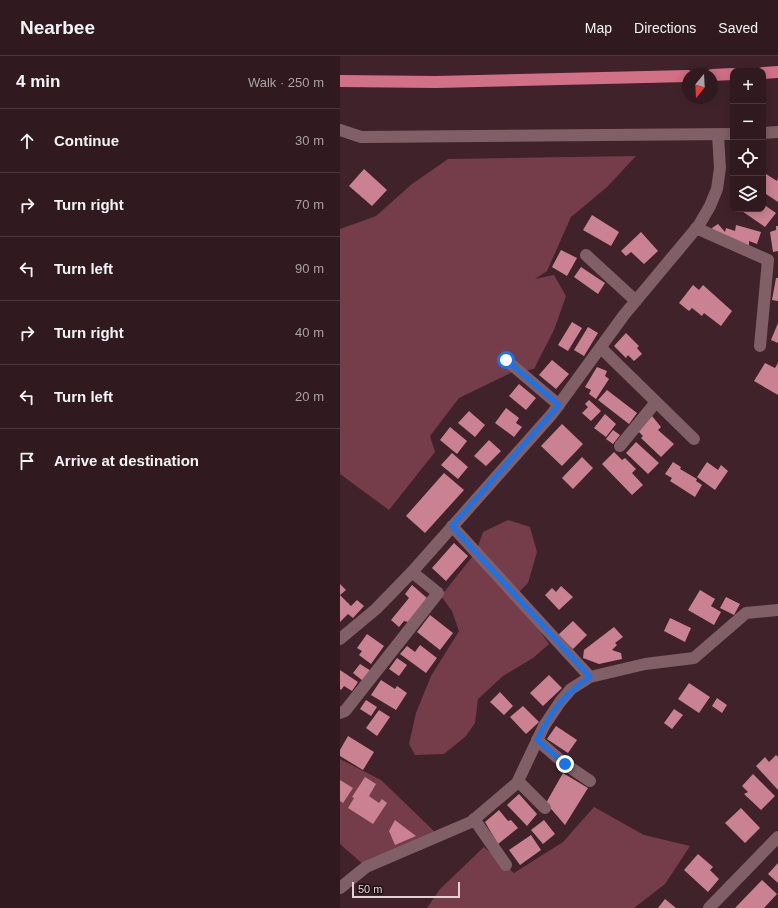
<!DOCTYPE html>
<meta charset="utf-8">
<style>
:root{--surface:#301a20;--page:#382329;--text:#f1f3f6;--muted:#a8a1a5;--line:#4b383e}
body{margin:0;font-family:Arial,sans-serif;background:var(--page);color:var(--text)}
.controls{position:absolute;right:12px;top:12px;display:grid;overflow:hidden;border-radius:8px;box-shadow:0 2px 10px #0003}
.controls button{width:36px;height:36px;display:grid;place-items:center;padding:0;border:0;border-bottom:1px solid var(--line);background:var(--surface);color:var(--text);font:20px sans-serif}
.compass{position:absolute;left:342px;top:12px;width:36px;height:36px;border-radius:50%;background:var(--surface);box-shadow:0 2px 10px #0003;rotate:198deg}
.scale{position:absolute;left:12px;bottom:10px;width:108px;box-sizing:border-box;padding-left:4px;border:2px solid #e5d1d4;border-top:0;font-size:11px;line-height:14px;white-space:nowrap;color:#e5d1d4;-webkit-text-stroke:3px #1e1114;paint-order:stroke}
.stop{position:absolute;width:12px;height:12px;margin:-9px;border:3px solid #1a73e8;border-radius:50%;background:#fff}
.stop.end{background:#1a73e8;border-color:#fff;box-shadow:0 1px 4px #0008}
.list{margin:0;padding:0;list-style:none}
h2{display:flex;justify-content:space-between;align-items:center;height:52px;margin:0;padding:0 16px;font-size:17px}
h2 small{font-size:13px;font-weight:400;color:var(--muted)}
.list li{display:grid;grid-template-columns:26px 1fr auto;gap:12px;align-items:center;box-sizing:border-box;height:64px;padding:0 16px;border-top:1px solid var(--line)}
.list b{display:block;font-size:15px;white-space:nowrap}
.list em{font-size:13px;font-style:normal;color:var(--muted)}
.icon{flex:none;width:22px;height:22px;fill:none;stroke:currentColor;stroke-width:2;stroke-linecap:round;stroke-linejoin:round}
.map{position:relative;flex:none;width:438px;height:852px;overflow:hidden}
header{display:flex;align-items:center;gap:24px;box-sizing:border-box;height:56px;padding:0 20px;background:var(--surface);border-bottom:1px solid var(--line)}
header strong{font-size:19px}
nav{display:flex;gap:22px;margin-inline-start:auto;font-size:14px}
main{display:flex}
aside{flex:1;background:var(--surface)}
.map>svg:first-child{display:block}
</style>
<header>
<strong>Nearbee</strong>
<nav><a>Map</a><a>Directions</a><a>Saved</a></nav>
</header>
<main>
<aside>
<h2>4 min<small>Walk · 250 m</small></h2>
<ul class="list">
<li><svg class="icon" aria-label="ahead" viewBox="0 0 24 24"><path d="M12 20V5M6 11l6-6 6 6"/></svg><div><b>Continue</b></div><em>30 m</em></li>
<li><svg class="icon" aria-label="right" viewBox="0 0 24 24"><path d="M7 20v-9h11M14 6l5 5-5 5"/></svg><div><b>Turn right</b></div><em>70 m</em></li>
<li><svg class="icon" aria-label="left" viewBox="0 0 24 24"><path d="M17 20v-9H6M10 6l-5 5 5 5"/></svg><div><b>Turn left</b></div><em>90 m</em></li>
<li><svg class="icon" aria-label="right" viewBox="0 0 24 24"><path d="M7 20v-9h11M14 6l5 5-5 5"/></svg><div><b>Turn right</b></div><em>40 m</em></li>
<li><svg class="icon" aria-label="left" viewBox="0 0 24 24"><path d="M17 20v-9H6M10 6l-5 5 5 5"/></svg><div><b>Turn left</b></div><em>20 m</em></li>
<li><svg class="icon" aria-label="arrive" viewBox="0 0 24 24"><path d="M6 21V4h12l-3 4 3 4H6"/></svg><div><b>Arrive at destination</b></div></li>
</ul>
</aside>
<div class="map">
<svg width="438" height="852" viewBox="0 0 438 852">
<rect width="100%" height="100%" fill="#40232a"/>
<path fill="#753c4a" d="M 296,100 L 267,131 L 231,161 L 207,215 L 195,223 L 214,219 L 226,240 L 214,274 L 194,313 L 182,315 L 179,313 L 119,342 L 90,380 L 95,396 L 49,454 L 0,418 L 0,173 L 36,160 L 72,128 L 108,103 Z
M 168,464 L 190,471 L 197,496 L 188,527 L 175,540 L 209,588 L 193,602 L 163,620 L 138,643 L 135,667 L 126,680 L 104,698 L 75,699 L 69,688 L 76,657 L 91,620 L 119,575 L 112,555 L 101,540 L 136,496 L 143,476 Z
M 0,703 L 41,724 L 95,776 L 26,811 L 0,788 Z
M 254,751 L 304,779 L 350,790 L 325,828 L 294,852 L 87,852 L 100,833 L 144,791 L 174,817 L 223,786 Z"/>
<path fill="#ca8292" d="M 24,113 L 47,134 L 32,150 L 9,130 Z
M 426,118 L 437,125 L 438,122 L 438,146 L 423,136 L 423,124 Z
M 423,148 L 436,157 L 425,171 L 399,153 L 423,153 Z
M 252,159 L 279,176 L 271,190 L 243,174 Z
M 378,168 L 385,176 L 386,172 L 395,175 L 396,169 L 421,176 L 417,188 L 409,185 L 409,191 L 374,177 L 372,172 Z
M 436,170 L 438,170 L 438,195 L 433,196 L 430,176 L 436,174 Z
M 301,176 L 318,195 L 304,208 L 291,196 L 286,200 L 281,195 Z
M 221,194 L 237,202 L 227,220 L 212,211 Z
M 241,211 L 265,227 L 258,238 L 234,221 Z
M 436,222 L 438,222 L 438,245 L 432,244 Z
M 353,229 L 359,234 L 363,229 L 392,255 L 381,270 L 364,257 L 362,260 L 352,252 L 349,255 L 339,247 Z
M 232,266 L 242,272 L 228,295 L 218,289 Z
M 438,267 L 438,287 L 431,284 Z
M 248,271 L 258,277 L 244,300 L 234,294 Z
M 286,277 L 299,290 L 297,292 L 302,298 L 294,305 L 288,299 L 286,302 L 274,290 Z
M 212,304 L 229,318 L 216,333 L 199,319 Z
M 425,307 L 435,312 L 438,307 L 438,339 L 414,325 Z
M 257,311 L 267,315 L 265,320 L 269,323 L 256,343 L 249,338 L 251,334 L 245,331 Z
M 179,328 L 196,342 L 186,354 L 169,340 Z
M 267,334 L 297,357 L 289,368 L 258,344 Z
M 249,344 L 261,355 L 251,365 L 242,357 L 248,351 L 245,348 Z
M 166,352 L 179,362 L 176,367 L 182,371 L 174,381 L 155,367 Z
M 129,355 L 145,369 L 135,381 L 118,367 Z
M 265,358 L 276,368 L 266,381 L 254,372 Z
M 312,360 L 321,371 L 318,374 L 334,388 L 321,401 L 301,382 L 303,380 L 298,375 Z
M 222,368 L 243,388 L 222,410 L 201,390 Z
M 110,371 L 127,385 L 117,398 L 100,384 Z
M 273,374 L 280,379 L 273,388 L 266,383 Z
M 149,384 L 161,395 L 146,410 L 134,400 Z
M 296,386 L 319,407 L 308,418 L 286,397 Z
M 274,396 L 282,404 L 285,402 L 296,413 L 292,417 L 303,429 L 292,439 L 262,408 Z
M 112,397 L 128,411 L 118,423 L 101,409 Z
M 242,401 L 253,412 L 233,433 L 222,422 Z
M 333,406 L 341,411 L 340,413 L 357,423 L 356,425 L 362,429 L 355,441 L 330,425 L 332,422 L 325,418 Z
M 367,406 L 378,414 L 381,409 L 388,415 L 375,434 L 357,421 Z
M 104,417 L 124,434 L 85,477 L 66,460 Z
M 114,487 L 128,500 L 106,525 L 92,512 Z
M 0,528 L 6,534 L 0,539 L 11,550 L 17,544 L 24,550 L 13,562 L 8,558 L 0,566 Z
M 72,529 L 87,542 L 68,566 L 64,565 L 59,571 L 51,564 L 69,542 L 65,538 Z
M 221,530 L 233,541 L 219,554 L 205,539 L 212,532 L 216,536 Z
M 360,534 L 375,543 L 371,550 L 381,556 L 374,569 L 348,554 Z
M 386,541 L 400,548 L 394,559 L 380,552 Z
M 90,559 L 113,577 L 100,594 L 77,576 Z
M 330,562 L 351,572 L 345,586 L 324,575 Z
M 233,565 L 247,579 L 233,593 L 218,579 Z
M 274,571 L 283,581 L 275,587 L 277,589 L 272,594 L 281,597 L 282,603 L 259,608 L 243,602 L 244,594 Z
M 27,578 L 44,590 L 31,608 L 19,599 L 22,595 L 17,592 Z
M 80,589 L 97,602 L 86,617 L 60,598 L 67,590 L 75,596 Z
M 57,602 L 67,609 L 59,620 L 49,613 Z
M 20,608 L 31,615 L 23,625 L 13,617 Z
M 0,614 L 18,626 L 12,635 L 4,630 L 1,634 L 0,633 Z
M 209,619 L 222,632 L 203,650 L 190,637 Z
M 41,624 L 55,633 L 57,630 L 67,637 L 56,654 L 31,639 Z
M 349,627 L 370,641 L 359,657 L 338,643 Z
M 160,636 L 173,650 L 164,659 L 150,646 Z
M 377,642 L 387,649 L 382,657 L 372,650 Z
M 26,644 L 37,651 L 31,660 L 20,653 Z
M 183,650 L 199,666 L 186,678 L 170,661 Z
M 334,653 L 343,659 L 332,673 L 324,667 Z
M 39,654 L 50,661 L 37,680 L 26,672 Z
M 216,670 L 237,684 L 228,697 L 207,683 Z
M 8,680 L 34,696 L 23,714 L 0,700 L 0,694 Z
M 436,699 L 438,701 L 438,734 L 416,710 L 425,701 L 429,706 Z
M 223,717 L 248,732 L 225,769 L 206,747 Z
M 413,718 L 435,740 L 421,754 L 404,738 L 408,736 L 402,730 Z
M 25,721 L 36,728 L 29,740 L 39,747 L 42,743 L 47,747 L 33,768 L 8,752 L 14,742 L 12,741 Z
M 0,724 L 13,732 L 3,747 L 0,745 Z
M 179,738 L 197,758 L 187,770 L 167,749 Z
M 401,752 L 420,772 L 405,787 L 385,767 Z
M 159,754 L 168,765 L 171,764 L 178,772 L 158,788 L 145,766 Z
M 55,764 L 76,780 L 55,789 L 49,775 Z
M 204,764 L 215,778 L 203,788 L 191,774 Z
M 191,779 L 201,794 L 180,809 L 169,794 Z
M 358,798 L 373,811 L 370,814 L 379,823 L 368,836 L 344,814 Z
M 438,807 L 438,827 L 428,818 Z
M 422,824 L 437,838 L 424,852 L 395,852 Z
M 325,843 L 336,852 L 318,852 Z"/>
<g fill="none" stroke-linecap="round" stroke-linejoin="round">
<path stroke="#815f66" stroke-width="12" d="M 356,172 L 428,204 L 420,290
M 246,199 L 296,245
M 261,292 L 354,383
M 166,304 L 219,349
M 280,390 L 316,346
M 112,470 L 250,621
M 0,583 L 36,553 L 72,516 L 212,358 L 284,259 L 359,169 L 370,150 L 377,133 L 380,112 L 378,79
M 0,657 L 5,655 L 98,537 L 72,516
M 197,684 L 225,708 L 250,725
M 178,725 L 205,752
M 134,763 L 166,809
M 0,832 L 26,811 L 131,766 L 151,749 L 177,727 L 204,670 L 220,646 L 231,633 L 250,621 L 305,608 L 354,602 L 406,557 L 438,554"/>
<path stroke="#815f66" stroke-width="12" d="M 0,74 L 21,81 L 393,78
M 423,77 L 438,76
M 369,852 L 438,781"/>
<path stroke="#d27088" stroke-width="12" d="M 423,17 L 438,16
M 372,19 L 393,18
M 0,25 L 96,26 L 348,20"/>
</g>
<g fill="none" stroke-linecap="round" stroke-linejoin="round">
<path stroke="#1a73e8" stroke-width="5" d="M 166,304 L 219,349 L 112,470 L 250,621 C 223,639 211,656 197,684 L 225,708"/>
</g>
</svg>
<div class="controls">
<button>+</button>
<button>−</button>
<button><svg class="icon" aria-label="locate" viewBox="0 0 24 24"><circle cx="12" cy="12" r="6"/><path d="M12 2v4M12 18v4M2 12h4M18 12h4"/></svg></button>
<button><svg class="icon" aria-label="layers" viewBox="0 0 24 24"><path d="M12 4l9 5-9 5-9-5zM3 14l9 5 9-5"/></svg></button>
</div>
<svg class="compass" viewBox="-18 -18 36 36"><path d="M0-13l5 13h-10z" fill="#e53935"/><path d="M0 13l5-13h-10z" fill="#a8a1a5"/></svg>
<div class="scale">50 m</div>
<div class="stop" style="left:166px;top:304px"></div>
<div class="stop end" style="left:225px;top:708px"></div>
</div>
</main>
